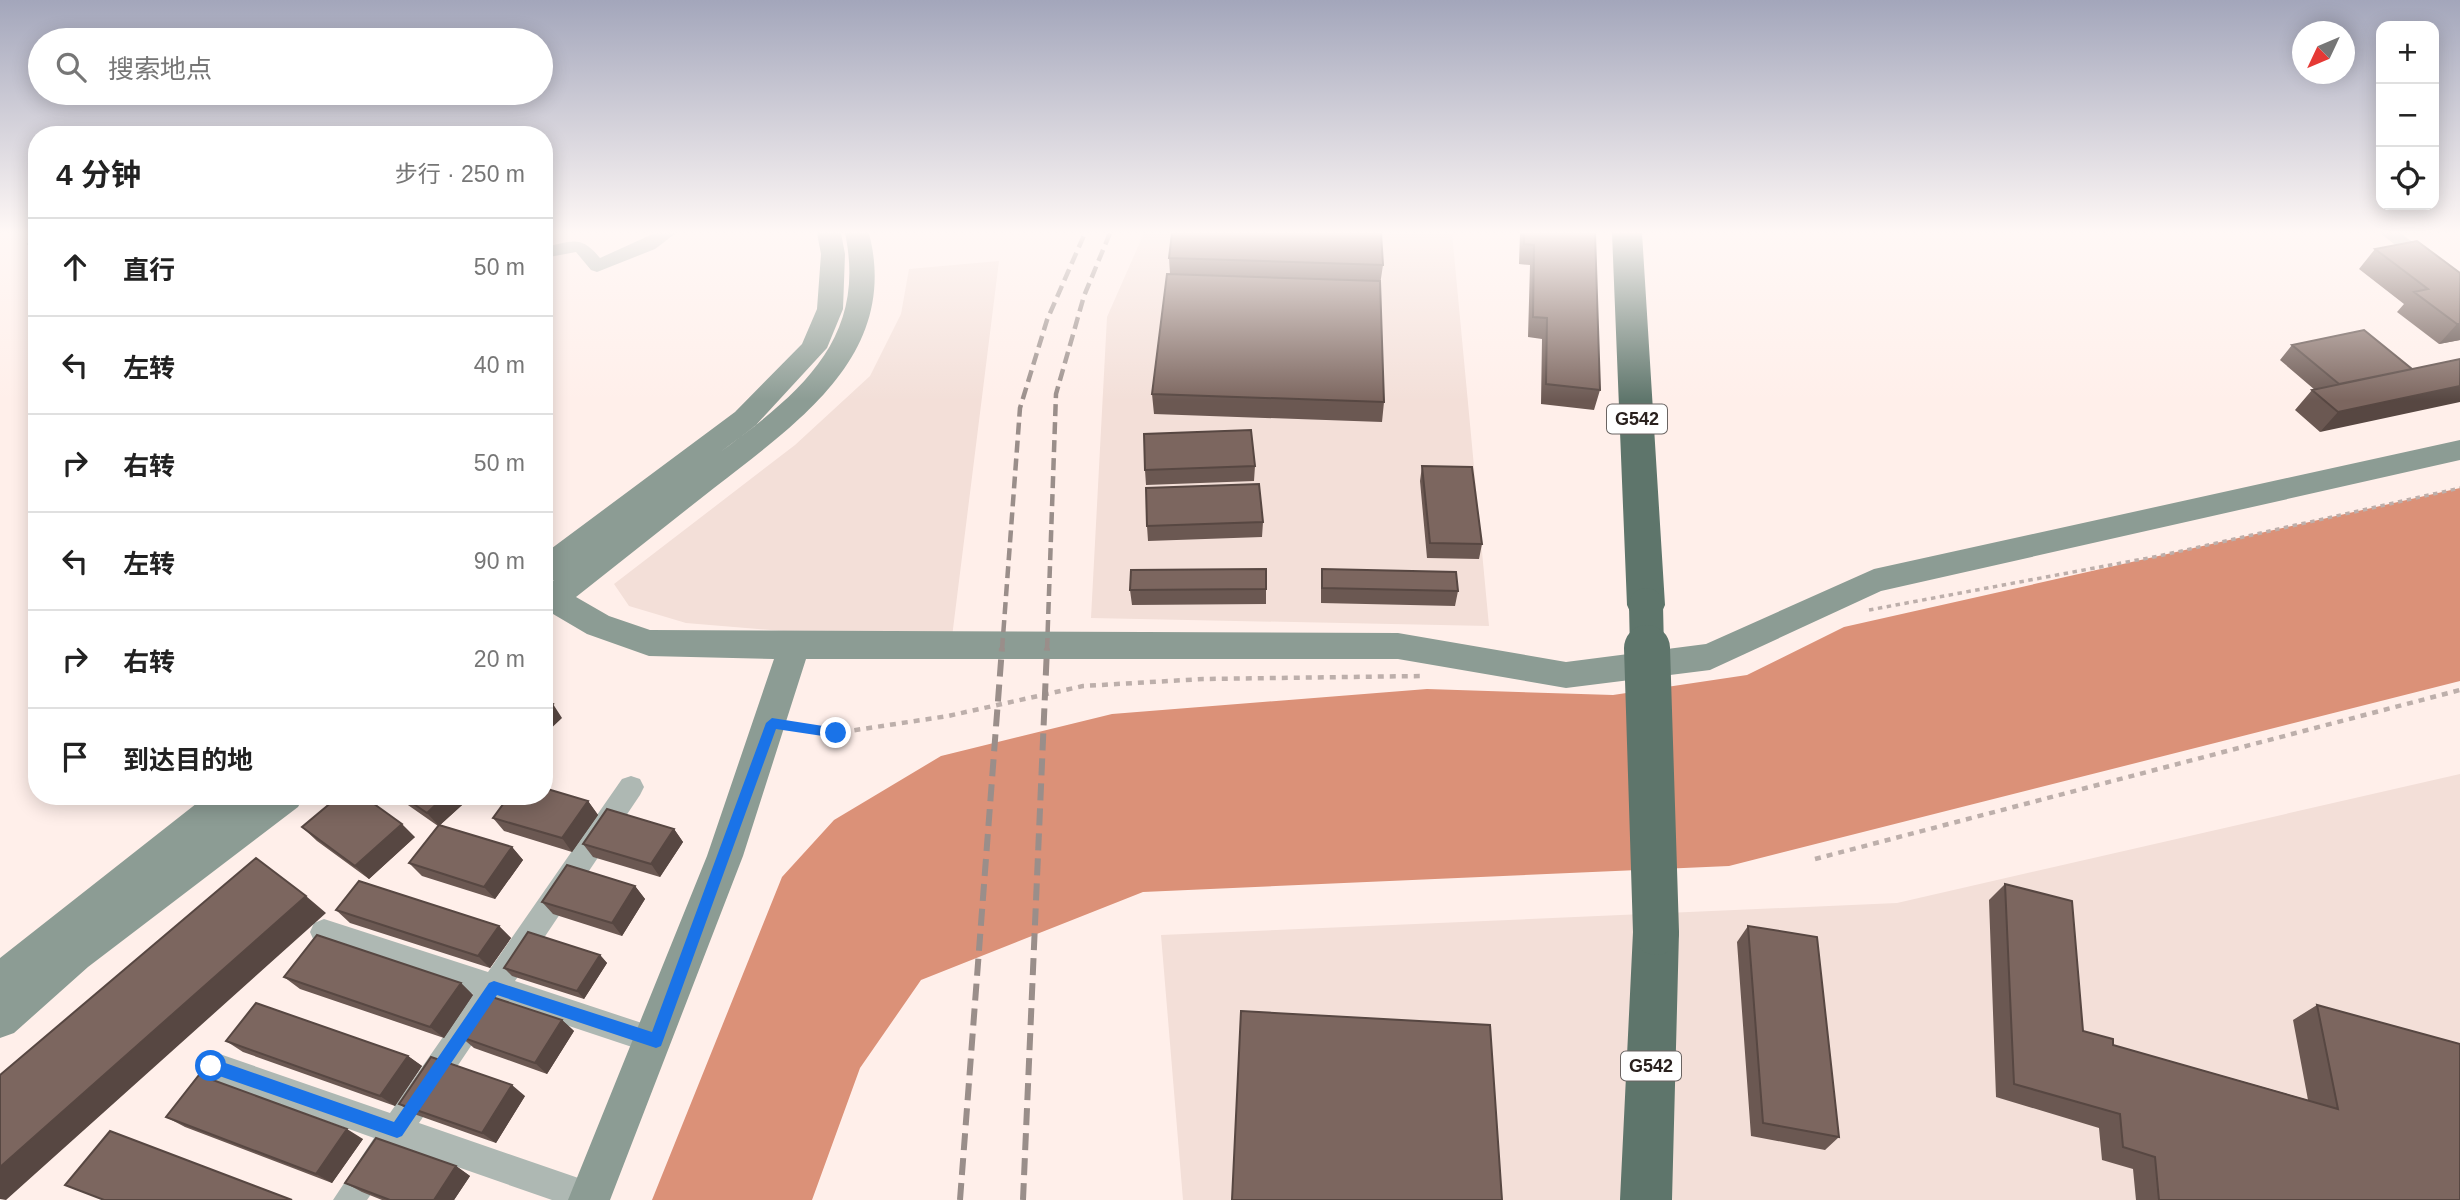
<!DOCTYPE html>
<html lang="zh">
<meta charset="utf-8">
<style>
:root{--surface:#fff;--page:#f6f6f6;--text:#222;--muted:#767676;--line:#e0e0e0}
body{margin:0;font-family:Arial,"Noto Sans SC",sans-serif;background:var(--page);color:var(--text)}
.controls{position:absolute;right:21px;top:21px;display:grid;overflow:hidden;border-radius:14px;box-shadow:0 4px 18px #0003}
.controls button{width:63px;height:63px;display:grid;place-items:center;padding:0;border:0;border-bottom:2px solid var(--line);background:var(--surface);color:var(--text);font:35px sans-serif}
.compass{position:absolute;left:2292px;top:21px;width:63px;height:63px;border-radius:50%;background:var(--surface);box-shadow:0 4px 18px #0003;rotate:226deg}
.stop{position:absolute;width:21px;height:21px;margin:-16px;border:5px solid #1a73e8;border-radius:50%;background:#fff}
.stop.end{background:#1a73e8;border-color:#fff;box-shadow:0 2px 7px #0008}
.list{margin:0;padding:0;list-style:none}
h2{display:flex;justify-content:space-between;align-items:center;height:91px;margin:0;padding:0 28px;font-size:30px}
h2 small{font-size:23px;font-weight:400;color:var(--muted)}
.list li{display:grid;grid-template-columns:46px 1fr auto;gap:21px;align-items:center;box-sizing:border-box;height:98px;padding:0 28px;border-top:2px solid var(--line)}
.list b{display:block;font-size:26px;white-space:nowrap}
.list em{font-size:23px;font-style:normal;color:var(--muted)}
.icon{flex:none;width:38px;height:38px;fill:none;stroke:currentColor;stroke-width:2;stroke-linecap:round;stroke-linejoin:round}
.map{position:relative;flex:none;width:2460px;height:1200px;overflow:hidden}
.search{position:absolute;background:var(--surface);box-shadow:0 4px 18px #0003;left:28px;top:28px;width:525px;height:77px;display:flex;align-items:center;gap:18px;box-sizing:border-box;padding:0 24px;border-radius:38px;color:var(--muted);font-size:26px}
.panel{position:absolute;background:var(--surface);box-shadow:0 4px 18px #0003;left:28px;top:126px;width:525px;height:679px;border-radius:28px}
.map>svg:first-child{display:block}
</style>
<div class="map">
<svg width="2460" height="1200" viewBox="0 0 2460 1200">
<rect width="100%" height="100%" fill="#ffefea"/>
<path fill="#f3dfd8" d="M 1144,233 L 1452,233 L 1489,626 L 1091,618 L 1107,317 Z
M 999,261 L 951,645 L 686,623 L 629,606 L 614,584 L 795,445 L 870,376 L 901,314 L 909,269 Z
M 2460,774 L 2460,1200 L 1183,1200 L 1161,935 L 1897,903 Z"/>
<path fill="#db9178" d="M 2460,488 L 2460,681 L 1729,866 L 1143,892 L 921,980 L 860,1068 L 812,1200 L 652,1200 L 782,877 L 834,820 L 941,756 L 1112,714 L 1427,689 L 1613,695 L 1747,675 L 1844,627 Z"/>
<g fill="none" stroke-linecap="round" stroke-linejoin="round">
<path stroke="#bdafab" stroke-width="3.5" stroke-dasharray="4.5 4.5" stroke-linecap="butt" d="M 1869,610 L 2159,556 L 2460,488"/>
<path stroke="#bdafab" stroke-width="4.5" stroke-dasharray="6 6" stroke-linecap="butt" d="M 795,727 L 836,733 L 948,716 L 1083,686 L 1203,679 L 1423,676
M 1815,859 L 2460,690"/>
<path fill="#aeb8b3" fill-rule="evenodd" d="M 655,233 L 676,233 L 655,249 L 597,272 L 591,270 L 576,252 L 544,258 L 544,247 C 573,242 580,234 600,258 Z
M 2380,233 L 2400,233 L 2460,277 L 2460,292 L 2453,290 Z
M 37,239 L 37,249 L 30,248 L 27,244 L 30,240 Z
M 631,776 L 640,779 L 644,787 L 640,795 L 515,981 L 666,1031 L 670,1041 L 666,1051 L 656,1055 L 500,1003 L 419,1123 L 590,1182 L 601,1187 L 605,1200 L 552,1200 L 403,1148 L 367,1200 L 333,1200 L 374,1138 L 201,1076 L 196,1066 L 201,1056 L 211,1051 L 390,1113 L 473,994 L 314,941 L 310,932 L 314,923 L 324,919 L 488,972 L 622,779 Z"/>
<path fill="#8c9c94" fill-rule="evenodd" d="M 817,233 L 841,233 L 845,254 L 843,309 L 827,348 L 755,426 L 719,453 C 797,395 868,341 845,233 L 869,233 C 900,355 798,422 714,488 C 668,524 622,561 576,597 L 609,616 L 650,630 L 1398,633 L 1566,662 L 1706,644 L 1874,569 L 2460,440 L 2460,460 L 1881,591 L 1710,670 L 1566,688 L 1398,659 L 806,659 L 743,856 L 610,1200 L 568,1200 L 707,856 L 774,659 L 649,656 L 587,634 L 553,614 L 544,616 L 544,587 L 554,580 L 544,583 L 544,554 L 735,412 L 802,344 L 817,309 L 821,254 Z
M 206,796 L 252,796 L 248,804 L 258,796 L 304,796 L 298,807 L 88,967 L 14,1033 L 0,1038 L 0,958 Z"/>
<path fill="#5e756b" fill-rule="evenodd" d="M 1612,233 L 1642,233 L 1665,605 L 1660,616 L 1646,620 L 1632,616 L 1627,605 Z
M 1656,910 L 1672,917 L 1679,932 L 1672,1200 L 1620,1200 L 1633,932 L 1640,917 Z"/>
<path stroke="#9a8e8a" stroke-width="4.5" stroke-dasharray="12 6" stroke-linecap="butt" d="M 1002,650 L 1020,408 L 1047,320 L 1085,233
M 1047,650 L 1056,394 L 1084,296 L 1110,233"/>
<path stroke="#9a8e8a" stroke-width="6" stroke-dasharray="17 8" stroke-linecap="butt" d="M 960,1200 L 1002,648
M 1023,1200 L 1047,648"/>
<path stroke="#5e756b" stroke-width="34" d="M 1646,605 L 1647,650"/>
<path stroke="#5e756b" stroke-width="46" d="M 1647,648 L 1656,932"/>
</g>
<path fill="#6b5852" d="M 1520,233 L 1595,233 L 1600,390 L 1594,410 L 1541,404 L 1542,339 L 1528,337 L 1530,265 L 1519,264 Z
M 2375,249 L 2460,273 L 2460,340 L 2439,344 L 2397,312 L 2404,304 L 2359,269 Z
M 1169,258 L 1383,265 L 1380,285 L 1384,402 L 1382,422 L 1154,414 L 1152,394 L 1170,274 Z
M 2292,345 L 2412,369 L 2320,432 L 2295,410 L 2312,390 L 2315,390 L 2280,360 Z
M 1255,466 L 1254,481 L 1146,485 L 1145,470 Z
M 1422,466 L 1482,544 L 1479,559 L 1427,558 L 1420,481 Z
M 1263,522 L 1262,537 L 1148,541 L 1147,526 Z
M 1322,569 L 1458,591 L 1455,606 L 1321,603 L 1321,584 Z
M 1266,589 L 1266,604 L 1132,605 L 1130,590 Z
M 395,796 L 472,796 L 440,825 L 512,847 L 523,860 L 495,899 L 422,876 L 409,863 L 438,826 Z
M 588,801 L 598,815 L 572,852 L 504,831 L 493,818 Z
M 302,827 L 415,837 L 369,879 L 317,841 Z
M 674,829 L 683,842 L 660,877 L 593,857 L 583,844 Z
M 2005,884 L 2083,1031 L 2113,1045 L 2308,1100 L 2293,1020 L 2317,1005 L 2460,1200 L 2136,1200 L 2133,1169 L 2102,1160 L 2099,1128 L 1996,1097 L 1989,900 Z
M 635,886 L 645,899 L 622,936 L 553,914 L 542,902 Z
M 336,910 L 499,926 L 511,938 L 490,968 L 350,923 Z
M 1748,926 L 1839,1137 L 1825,1150 L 1751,1136 L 1737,942 Z
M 600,955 L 607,963 L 584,999 L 512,976 L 504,968 Z
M 284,977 L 461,983 L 473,995 L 444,1038 L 300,989 Z
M 562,1020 L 574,1031 L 547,1074 L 474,1048 L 461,1037 Z
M 226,1041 L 408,1056 L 422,1066 L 395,1106 L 243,1052 Z
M 525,1096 L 496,1143 L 414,1114 L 399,1104 Z
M 166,1117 L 363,1139 L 332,1183 L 185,1127 Z
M 456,1166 L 470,1176 L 454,1200 L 382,1200 L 362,1192 L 345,1183 Z"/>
<path fill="#574742" d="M 2457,324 L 2460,324 L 2460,340 L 2439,344 Z
M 2460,386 L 2460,402 L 2320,432 L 2338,412 Z
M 553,704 L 562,718 L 544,735 L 544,712 Z
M 445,796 L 472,796 L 439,826 L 427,813 Z
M 588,801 L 598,815 L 572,852 L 562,838 Z
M 402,824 L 415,837 L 369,879 L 355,866 Z
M 674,829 L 683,842 L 660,877 L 651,864 Z
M 512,847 L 523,860 L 495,899 L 484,887 Z
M 635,886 L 645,899 L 622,936 L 612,923 Z
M 306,896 L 326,913 L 6,1200 L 0,1199 L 0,1167 Z
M 499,926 L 511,938 L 490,968 L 478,956 Z
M 600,955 L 607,963 L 584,999 L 577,991 Z
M 461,983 L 473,995 L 444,1038 L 430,1027 Z
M 562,1020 L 574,1031 L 547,1074 L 535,1063 Z
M 408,1056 L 422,1066 L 395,1106 L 380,1096 Z
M 512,1085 L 525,1096 L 496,1143 L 482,1133 Z
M 347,1129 L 363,1139 L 332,1183 L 316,1174 Z
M 456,1166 L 470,1176 L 454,1200 L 434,1200 Z"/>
<path fill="#7c665f" stroke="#574742" stroke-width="2" d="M 1172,233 L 1381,233 L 1383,265 L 1169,258 Z
M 1524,233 L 1595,233 L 1600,390 L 1546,384 L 1547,318 L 1533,317 L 1534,245 L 1524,244 Z
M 2417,241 L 2460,273 L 2460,324 L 2457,324 L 2414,292 L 2428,289 L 2375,249 Z
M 1167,274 L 1380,281 L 1384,402 L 1152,394 Z
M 2364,330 L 2412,369 L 2339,384 L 2292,345 Z
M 2460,359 L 2460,386 L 2338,412 L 2312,390 Z
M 1251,430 L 1255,466 L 1145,470 L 1144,434 Z
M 1422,466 L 1472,467 L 1482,544 L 1430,543 Z
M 1259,484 L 1263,522 L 1147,526 L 1146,488 Z
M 1266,569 L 1266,589 L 1130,590 L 1131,570 Z
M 1322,569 L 1456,572 L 1458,591 L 1322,588 Z
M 544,699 L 553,704 L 544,712 Z
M 544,788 L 588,801 L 562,838 L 493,818 L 509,796 L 544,796 Z
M 339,796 L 363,796 L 402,824 L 355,866 L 302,827 Z
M 402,796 L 445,796 L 427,813 Z
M 607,809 L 674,829 L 651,864 L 583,844 Z
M 439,825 L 512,847 L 484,887 L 409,863 Z
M 256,858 L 306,896 L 0,1167 L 0,1075 Z
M 567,865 L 635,886 L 612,923 L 542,902 Z
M 359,881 L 499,926 L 478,956 L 336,910 Z
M 2005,884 L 2072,901 L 2083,1031 L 2113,1039 L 2113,1045 L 2338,1109 L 2317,1005 L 2460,1044 L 2460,1200 L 2159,1200 L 2155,1157 L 2123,1147 L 2120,1114 L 2014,1084 Z
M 1748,926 L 1817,937 L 1839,1137 L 1763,1123 Z
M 528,932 L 600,955 L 577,991 L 504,968 Z
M 317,935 L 461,983 L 430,1027 L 284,977 Z
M 489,996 L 562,1020 L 535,1063 L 461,1037 Z
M 256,1003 L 408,1056 L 380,1096 L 226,1041 Z
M 1241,1011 L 1490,1025 L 1502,1200 L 1232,1200 Z
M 431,1057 L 512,1085 L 482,1133 L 399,1104 Z
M 199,1075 L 347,1129 L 316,1174 L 166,1117 Z
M 110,1131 L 292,1200 L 104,1200 L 65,1185 Z
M 376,1138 L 456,1166 L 434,1200 L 390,1200 L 345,1183 Z"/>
<linearGradient id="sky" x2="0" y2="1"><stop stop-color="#a3a6bb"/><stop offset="0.58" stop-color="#fff8f6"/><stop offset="1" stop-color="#fff8f6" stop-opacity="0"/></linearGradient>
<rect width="2460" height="401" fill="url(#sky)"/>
<path fill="#1a73e8" d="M 772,718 L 836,728 L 842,733 L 836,738 L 776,729 L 661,1046 L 656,1048 L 497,995 L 402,1136 L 397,1138 L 205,1071 L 205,1061 L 211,1058 L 394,1122 L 489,983 L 494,981 L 652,1032 L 766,723 Z"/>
<g text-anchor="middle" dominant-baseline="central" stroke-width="7" stroke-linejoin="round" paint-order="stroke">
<g fill="#fff" stroke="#6a6462" stroke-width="2">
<rect x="1607" y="404.5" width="60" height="29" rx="5"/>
<rect x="1621" y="1051.5" width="60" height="29" rx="5"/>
</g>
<g font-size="18" font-weight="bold" fill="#2a211e">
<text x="1637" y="419">G542</text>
<text x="1651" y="1066">G542</text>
</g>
</g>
</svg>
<div class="controls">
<button>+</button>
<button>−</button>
<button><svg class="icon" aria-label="locate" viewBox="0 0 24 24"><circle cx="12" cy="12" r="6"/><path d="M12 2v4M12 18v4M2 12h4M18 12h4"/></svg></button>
</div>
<svg class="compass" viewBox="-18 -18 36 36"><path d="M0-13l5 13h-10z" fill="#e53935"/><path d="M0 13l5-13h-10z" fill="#767676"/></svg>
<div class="stop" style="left:211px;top:1066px"></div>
<div class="stop end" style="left:836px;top:733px"></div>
<div class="search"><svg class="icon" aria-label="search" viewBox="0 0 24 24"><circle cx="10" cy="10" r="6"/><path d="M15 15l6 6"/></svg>搜索地点</div>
<section class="panel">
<h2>4 分钟<small>步行 · 250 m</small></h2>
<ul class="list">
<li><svg class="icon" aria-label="ahead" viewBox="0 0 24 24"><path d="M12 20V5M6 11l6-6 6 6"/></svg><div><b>直行</b></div><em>50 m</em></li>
<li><svg class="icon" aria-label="left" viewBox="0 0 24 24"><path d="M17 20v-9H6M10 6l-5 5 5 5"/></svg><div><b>左转</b></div><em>40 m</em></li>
<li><svg class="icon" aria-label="right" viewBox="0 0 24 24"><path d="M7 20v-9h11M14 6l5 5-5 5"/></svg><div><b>右转</b></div><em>50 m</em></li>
<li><svg class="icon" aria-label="left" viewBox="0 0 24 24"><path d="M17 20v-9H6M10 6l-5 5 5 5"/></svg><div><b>左转</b></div><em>90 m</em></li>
<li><svg class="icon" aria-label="right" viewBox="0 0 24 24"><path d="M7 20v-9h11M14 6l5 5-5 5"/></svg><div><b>右转</b></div><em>20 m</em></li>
<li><svg class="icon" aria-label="arrive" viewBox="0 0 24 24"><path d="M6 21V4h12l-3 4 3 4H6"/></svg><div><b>到达目的地</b></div></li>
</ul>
</section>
</div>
